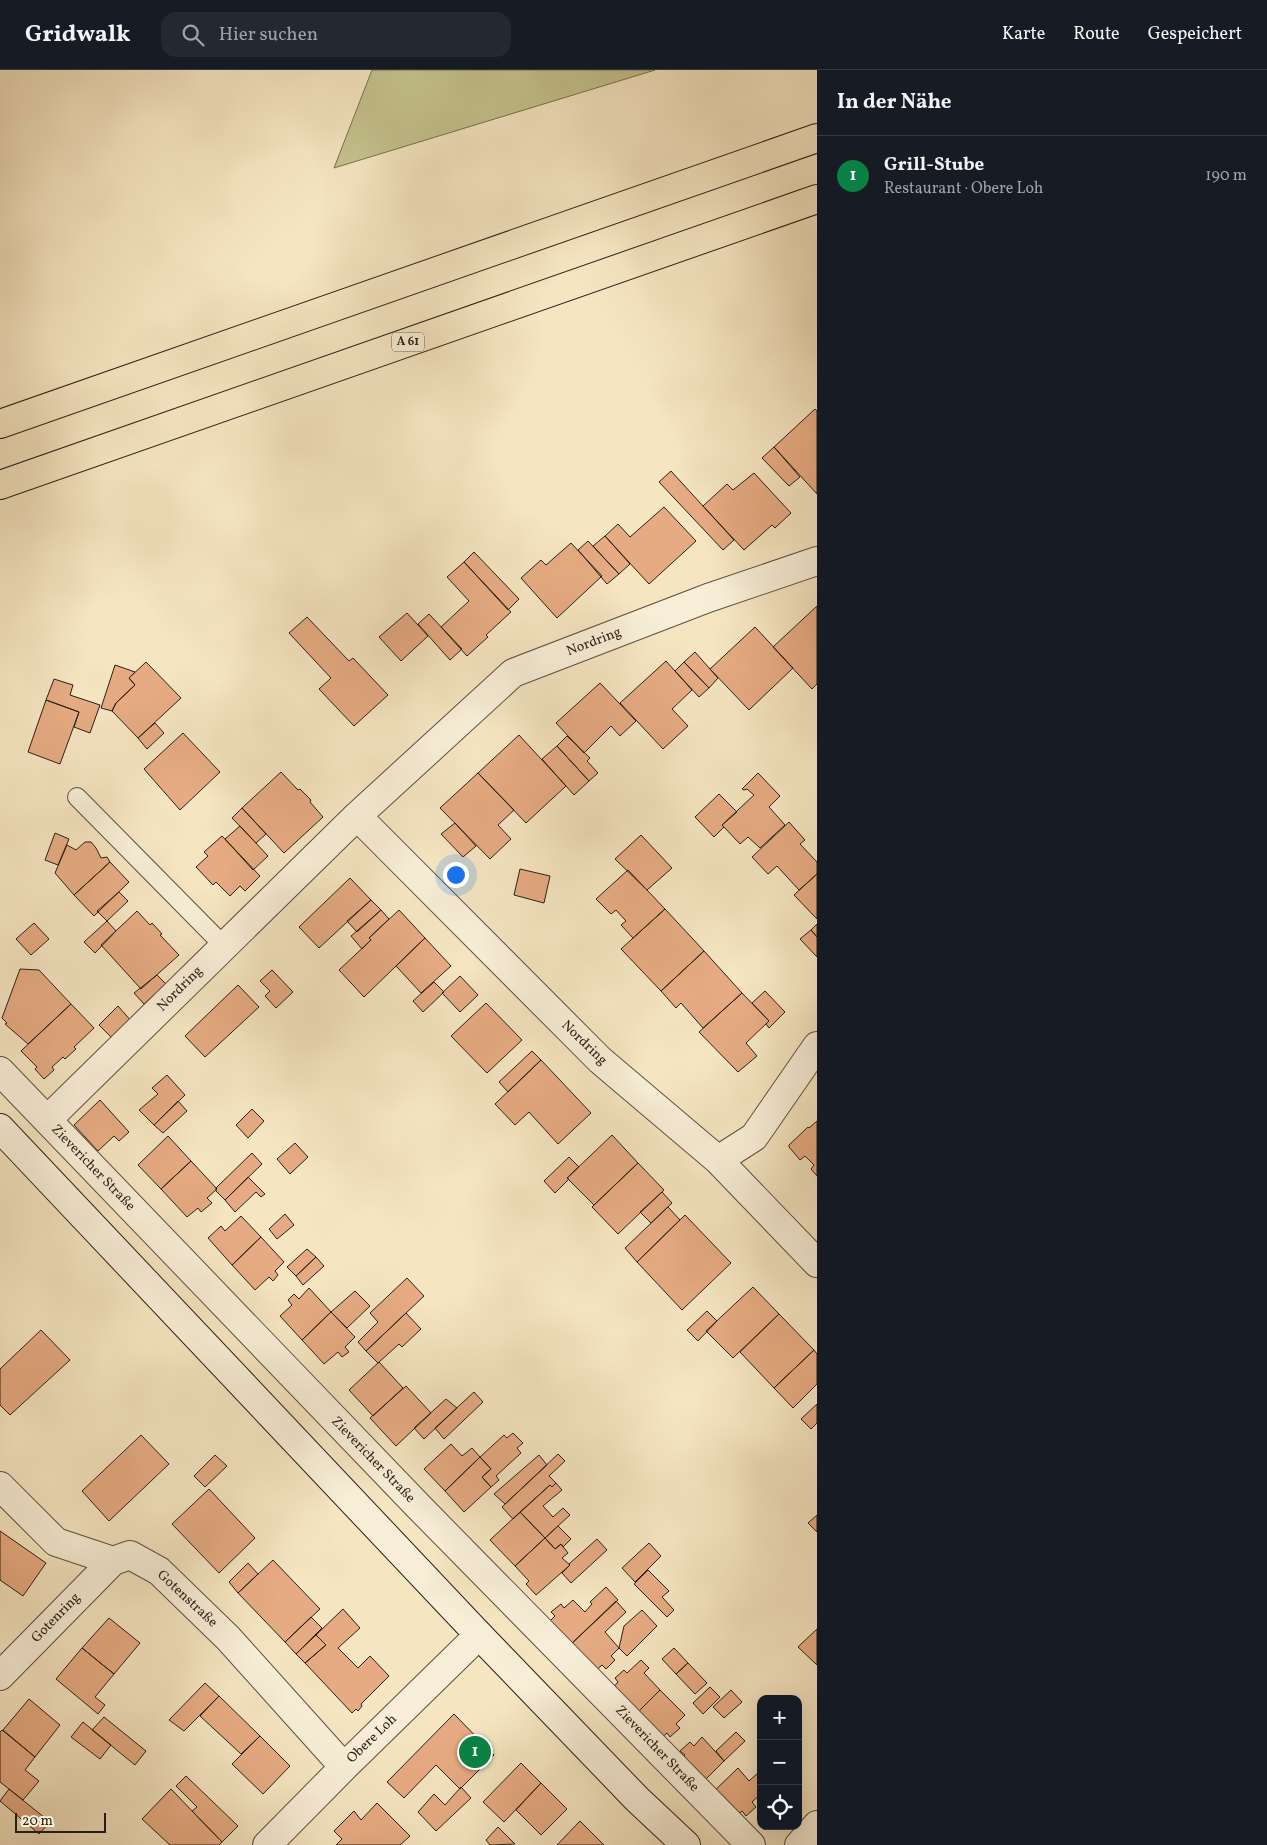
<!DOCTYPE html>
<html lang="de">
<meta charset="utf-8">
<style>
:root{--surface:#171b24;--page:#242831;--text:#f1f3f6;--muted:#9ea1a6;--line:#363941;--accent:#0b8043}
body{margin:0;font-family:Vollkorn,serif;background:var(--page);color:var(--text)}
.controls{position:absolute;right:15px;bottom:15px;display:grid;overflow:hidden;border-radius:10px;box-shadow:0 5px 20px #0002}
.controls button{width:45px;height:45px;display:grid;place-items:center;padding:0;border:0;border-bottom:1px solid var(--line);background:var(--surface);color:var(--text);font:25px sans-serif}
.scale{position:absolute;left:15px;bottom:12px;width:91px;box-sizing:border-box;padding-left:5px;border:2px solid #2a1f17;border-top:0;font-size:14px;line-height:18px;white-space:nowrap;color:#2a1f17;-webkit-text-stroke:4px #f8eed7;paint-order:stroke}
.you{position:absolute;left:455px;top:804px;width:18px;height:18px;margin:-12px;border:4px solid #fff;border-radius:50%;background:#1a73e8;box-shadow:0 0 0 8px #1a73e833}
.badge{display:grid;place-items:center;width:32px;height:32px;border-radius:50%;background:var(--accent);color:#fff;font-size:16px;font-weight:700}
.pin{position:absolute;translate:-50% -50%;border:2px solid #fff;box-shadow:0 1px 5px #0006}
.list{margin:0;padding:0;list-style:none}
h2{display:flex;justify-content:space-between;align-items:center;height:65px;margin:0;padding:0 20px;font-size:21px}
h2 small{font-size:16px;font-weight:400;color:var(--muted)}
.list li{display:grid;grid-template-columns:32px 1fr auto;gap:15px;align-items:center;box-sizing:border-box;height:80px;padding:0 20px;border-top:1px solid var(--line)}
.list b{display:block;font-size:19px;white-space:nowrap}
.list p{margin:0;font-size:16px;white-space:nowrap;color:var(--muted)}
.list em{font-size:16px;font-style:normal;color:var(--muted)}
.icon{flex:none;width:28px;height:28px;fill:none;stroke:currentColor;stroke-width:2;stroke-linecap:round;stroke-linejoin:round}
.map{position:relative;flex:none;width:817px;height:1775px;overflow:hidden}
header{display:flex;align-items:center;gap:30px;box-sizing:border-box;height:70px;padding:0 25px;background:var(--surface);border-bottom:1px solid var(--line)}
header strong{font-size:24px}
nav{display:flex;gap:28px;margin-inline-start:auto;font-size:18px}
.search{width:350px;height:45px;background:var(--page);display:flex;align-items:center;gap:12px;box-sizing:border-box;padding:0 18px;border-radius:15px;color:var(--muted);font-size:19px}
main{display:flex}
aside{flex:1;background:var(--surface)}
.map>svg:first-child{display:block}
</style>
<header>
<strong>Gridwalk</strong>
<div class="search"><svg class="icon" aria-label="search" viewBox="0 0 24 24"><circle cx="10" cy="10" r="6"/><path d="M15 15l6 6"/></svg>Hier suchen</div>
<nav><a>Karte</a><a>Route</a><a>Gespeichert</a></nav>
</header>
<main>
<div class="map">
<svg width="817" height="1775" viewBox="0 0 817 1775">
<rect width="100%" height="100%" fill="#f5e5c1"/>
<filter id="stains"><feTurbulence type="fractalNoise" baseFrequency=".004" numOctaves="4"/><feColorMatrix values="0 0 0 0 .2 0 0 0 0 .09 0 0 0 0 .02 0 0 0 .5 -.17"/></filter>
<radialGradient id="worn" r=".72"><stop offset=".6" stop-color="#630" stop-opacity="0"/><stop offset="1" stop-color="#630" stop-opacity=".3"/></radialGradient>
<path fill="#c4c28d" stroke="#777052" d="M 372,0 L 655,0 L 334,98 Z"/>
<path fill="#e6ab82" stroke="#2a1f17" d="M 815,339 L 817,341 L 817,424 L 774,377 Z
M 774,377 L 800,407 L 789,416 L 762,388 Z
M 671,401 L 734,470 L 723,480 L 659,412 Z
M 754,403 L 791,443 L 775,458 L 772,455 L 744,480 L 703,436 L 727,414 L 733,420 Z
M 664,437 L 696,471 L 649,514 L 605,466 L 618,454 L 630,467 Z
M 605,466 L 630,494 L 619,504 L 593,476 Z
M 588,471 L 619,504 L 607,514 L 578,480 Z
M 571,473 L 602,506 L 557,548 L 521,508 L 541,490 L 546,495 Z
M 474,482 L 519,529 L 508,540 L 464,492 Z
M 464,492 L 511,542 L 486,565 L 488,567 L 467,586 L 441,557 L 469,531 L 447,507 Z
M 817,536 L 817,614 L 812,619 L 773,577 Z
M 407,543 L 428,566 L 401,591 L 379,567 Z
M 429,544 L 462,579 L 450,590 L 418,554 Z
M 307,547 L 349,591 L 353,588 L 388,625 L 354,656 L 319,619 L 331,608 L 289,563 Z
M 755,557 L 793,598 L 749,640 L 710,599 Z
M 695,582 L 718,608 L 709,618 L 684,592 Z
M 666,591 L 692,620 L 672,639 L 688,656 L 663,679 L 620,633 Z
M 146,592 L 181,628 L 138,668 L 112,641 L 116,633 L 135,615 L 129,608 Z
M 684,592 L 709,618 L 699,627 L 675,601 Z
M 115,595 L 135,602 L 129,608 L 135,615 L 116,633 L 112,641 L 101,638 Z
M 54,609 L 73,615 L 70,625 L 100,635 L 90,663 L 74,657 L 79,642 L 46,630 Z
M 600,613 L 636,651 L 620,666 L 611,656 L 584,683 L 556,653 Z
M 46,630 L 79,642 L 60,694 L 28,682 Z
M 155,653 L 164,663 L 147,679 L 138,668 Z
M 183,663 L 220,702 L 180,740 L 144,699 Z
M 519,665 L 566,716 L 526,753 L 478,703 Z
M 567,666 L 590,688 L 587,691 L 598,703 L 589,711 L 557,676 Z
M 557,676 L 589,711 L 574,725 L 542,689 Z
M 281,702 L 298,720 L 300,719 L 311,730 L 310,732 L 323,747 L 284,783 L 242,738 Z
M 478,703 L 514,740 L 498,755 L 511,769 L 490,789 L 440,738 Z
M 758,703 L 780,726 L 769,737 L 785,755 L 760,778 L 748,767 L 740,774 L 722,755 L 754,725 L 747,719 L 744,720 L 742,719 Z
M 719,724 L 737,742 L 722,755 L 724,757 L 714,767 L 695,747 Z
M 242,738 L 266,764 L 256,773 L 232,748 Z
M 789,752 L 805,770 L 800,774 L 817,792 L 817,804 L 799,820 L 777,796 L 768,804 L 752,787 Z
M 455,753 L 476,776 L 463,787 L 441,764 Z
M 240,756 L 268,786 L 253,800 L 225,769 Z
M 55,763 L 69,769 L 58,795 L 45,790 Z
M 641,765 L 672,798 L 647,820 L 615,789 Z
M 222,766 L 260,806 L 245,821 L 240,816 L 230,826 L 216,812 L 213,815 L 196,797 L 208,786 L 204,782 Z
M 85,772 L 91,772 L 96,778 L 101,788 L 107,787 L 110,792 L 74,825 L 55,803 L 67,775 L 76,780 Z
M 110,792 L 129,812 L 94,846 L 74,825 Z
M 520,799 L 550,806 L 544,833 L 514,825 Z
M 628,800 L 665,839 L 633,868 L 621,855 L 626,851 L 616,840 L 611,844 L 596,829 Z
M 817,804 L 817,849 L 794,825 Z
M 350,808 L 371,830 L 319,878 L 299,857 Z
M 119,822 L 128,831 L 107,851 L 97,841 Z
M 371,830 L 381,840 L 357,862 L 347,851 Z
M 665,839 L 704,881 L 661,921 L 621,879 Z
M 381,840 L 389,849 L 369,868 L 371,870 L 362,879 L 351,866 Z
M 399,840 L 425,868 L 364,927 L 339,900 L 371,870 L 369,868 Z
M 137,841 L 150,855 L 152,853 L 162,864 L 160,865 L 179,885 L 141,919 L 101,875 Z
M 107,851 L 116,861 L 95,883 L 84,872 Z
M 34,853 L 49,869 L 31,885 L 16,869 Z
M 817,854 L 817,867 L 811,860 Z
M 811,860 L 817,867 L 817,887 L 800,869 Z
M 425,868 L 451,896 L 421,923 L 396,896 Z
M 704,881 L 742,923 L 703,958 L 681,933 L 676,938 L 661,921 Z
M 20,899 L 39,900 L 71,934 L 28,974 L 5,954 L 7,953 L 2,948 Z
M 272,900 L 293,922 L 276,938 L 265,926 L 270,921 L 260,911 Z
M 157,905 L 166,914 L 144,934 L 134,923 Z
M 460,906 L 478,925 L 460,942 L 442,923 Z
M 434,912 L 444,922 L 423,942 L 413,931 Z
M 238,915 L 259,937 L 205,987 L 185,966 Z
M 765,921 L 785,942 L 769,958 L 766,954 L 769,951 L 752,933 Z
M 742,923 L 769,951 L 746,973 L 757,986 L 738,1002 L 699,962 Z
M 486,933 L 522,970 L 487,1003 L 451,966 Z
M 71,934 L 94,958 L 74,977 L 76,979 L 65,989 L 63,987 L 52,997 L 54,1000 L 44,1009 L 35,999 L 37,997 L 21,981 Z
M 118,936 L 133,953 L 114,970 L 99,955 Z
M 532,981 L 541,990 L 508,1022 L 499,1012 Z
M 541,990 L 591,1043 L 558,1074 L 529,1042 L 515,1055 L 495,1034 Z
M 167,1005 L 185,1025 L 154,1055 L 139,1040 L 158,1024 L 152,1018 Z
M 100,1030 L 129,1062 L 119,1071 L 114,1066 L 98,1081 L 74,1055 Z
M 178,1031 L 187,1041 L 163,1063 L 154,1055 Z
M 252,1039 L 264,1051 L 248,1068 L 236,1055 Z
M 817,1051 L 817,1106 L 811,1099 L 814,1095 L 805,1086 L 800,1090 L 789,1077 L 789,1075 L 808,1057 L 809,1058 Z
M 612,1065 L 638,1093 L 594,1135 L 567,1108 Z
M 168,1066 L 191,1091 L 161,1119 L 138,1095 Z
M 295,1073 L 308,1087 L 290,1104 L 277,1089 Z
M 252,1083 L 262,1094 L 225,1130 L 216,1121 L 216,1118 Z
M 569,1087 L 579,1097 L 567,1108 L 569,1109 L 555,1123 L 544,1111 Z
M 191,1091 L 217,1119 L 207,1128 L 212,1133 L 201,1142 L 198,1138 L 187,1147 L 161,1119 Z
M 638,1093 L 664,1120 L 618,1164 L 592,1137 Z
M 248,1107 L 265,1124 L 261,1127 L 256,1122 L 235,1142 L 225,1130 Z
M 662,1122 L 672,1133 L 651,1153 L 640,1142 Z
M 668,1137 L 680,1150 L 637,1192 L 625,1178 Z
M 285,1144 L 294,1155 L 277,1169 L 269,1159 Z
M 685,1145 L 731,1193 L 682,1240 L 637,1192 Z
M 241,1146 L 261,1167 L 232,1195 L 208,1168 L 221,1156 L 225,1161 Z
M 261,1167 L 284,1192 L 275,1201 L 278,1205 L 273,1211 L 269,1207 L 255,1220 L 232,1195 Z
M 307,1179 L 316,1187 L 296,1206 L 287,1197 Z
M 316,1187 L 324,1196 L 303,1215 L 296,1206 Z
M 407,1208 L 424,1226 L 366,1281 L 358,1272 L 378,1252 L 370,1243 Z
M 753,1217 L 779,1244 L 733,1288 L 706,1261 Z
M 309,1218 L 331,1242 L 302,1270 L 280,1246 L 292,1235 L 288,1230 L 294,1224 L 299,1229 Z
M 355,1221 L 370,1236 L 347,1258 L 331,1242 Z
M 707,1241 L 717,1251 L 698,1271 L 687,1260 Z
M 331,1242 L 355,1267 L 345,1277 L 349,1282 L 342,1287 L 338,1282 L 324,1294 L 302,1270 Z
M 406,1243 L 421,1259 L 402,1277 L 399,1274 L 378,1293 L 366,1281 Z
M 779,1244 L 814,1280 L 774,1318 L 740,1282 Z
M 41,1260 L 70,1290 L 10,1345 L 0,1335 L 0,1299 Z
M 814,1280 L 817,1284 L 817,1314 L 793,1338 L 774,1318 Z
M 379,1292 L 403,1318 L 373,1346 L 349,1320 Z
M 406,1316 L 431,1343 L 396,1376 L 370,1348 Z
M 474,1322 L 483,1332 L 444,1369 L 435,1358 Z
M 446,1329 L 457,1338 L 424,1369 L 414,1358 Z
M 817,1334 L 817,1353 L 811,1359 L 801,1349 Z
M 513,1363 L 523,1373 L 517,1378 L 521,1383 L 496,1406 L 499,1410 L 491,1417 L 482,1407 L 491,1399 L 480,1387 L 504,1365 L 507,1368 Z
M 141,1365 L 169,1394 L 109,1451 L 82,1421 Z
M 451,1374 L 462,1386 L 472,1378 L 480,1387 L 445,1421 L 424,1399 Z
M 558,1384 L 565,1391 L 549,1406 L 556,1413 L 552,1417 L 550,1415 L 513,1449 L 502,1437 Z
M 215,1385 L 227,1396 L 205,1417 L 194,1406 Z
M 539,1385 L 547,1395 L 505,1434 L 494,1424 Z
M 480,1387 L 491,1399 L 482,1407 L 491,1417 L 464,1442 L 445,1421 Z
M 556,1413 L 562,1420 L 543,1436 L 553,1447 L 563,1438 L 570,1445 L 545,1468 L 520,1442 L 550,1415 L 552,1417 Z
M 209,1419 L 255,1468 L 219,1503 L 172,1454 Z
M 520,1442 L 545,1468 L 515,1496 L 490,1470 Z
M 817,1445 L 817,1462 L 808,1453 Z
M 558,1456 L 571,1469 L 563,1477 L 561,1474 L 555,1479 L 545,1468 Z
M 0,1461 L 46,1493 L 23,1526 L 0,1510 Z
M 545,1468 L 555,1479 L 561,1474 L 568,1483 L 562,1488 L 570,1495 L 536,1525 L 526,1514 L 529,1511 L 515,1496 Z
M 597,1469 L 607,1480 L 571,1513 L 562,1503 L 570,1495 L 569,1494 Z
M 649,1473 L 661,1486 L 635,1512 L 622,1498 Z
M 273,1490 L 320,1539 L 285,1572 L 238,1523 Z
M 248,1493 L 258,1504 L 238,1523 L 229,1512 Z
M 648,1500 L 669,1521 L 662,1527 L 674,1540 L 667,1547 L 634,1514 Z
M 606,1517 L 618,1530 L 568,1577 L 547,1554 L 555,1546 L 551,1542 L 561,1534 L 564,1538 L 573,1530 L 585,1542 L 592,1534 L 590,1532 Z
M 616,1531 L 626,1542 L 605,1562 L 619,1578 L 611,1586 L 615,1590 L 606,1599 L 602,1595 L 593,1603 L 568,1577 Z
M 343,1539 L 360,1558 L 338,1578 L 358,1598 L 370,1586 L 389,1606 L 361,1634 L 362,1636 L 358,1641 L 356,1639 L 352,1643 L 305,1593 L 326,1575 L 316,1565 Z
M 642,1540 L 657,1556 L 627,1586 L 619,1578 L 624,1556 Z
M 311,1547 L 322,1558 L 296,1584 L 285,1572 Z
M 109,1548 L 140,1573 L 114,1604 L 82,1578 Z
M 817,1559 L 817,1595 L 798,1577 Z
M 316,1565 L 326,1575 L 305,1593 L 296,1584 Z
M 82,1578 L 114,1604 L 95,1627 L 105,1635 L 98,1644 L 56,1609 Z
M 674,1578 L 688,1593 L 676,1604 L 662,1589 Z
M 641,1590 L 649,1598 L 644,1603 L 660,1620 L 634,1646 L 610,1621 L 618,1612 L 615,1608 L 624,1600 L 627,1603 Z
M 688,1593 L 707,1613 L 695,1624 L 676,1604 Z
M 205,1613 L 219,1626 L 184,1661 L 169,1650 Z
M 710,1617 L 720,1627 L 703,1644 L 693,1633 Z
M 660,1620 L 685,1645 L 676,1654 L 680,1658 L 670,1667 L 667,1663 L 658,1671 L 634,1646 Z
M 731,1620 L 742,1632 L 724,1648 L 713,1637 Z
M 219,1626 L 260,1666 L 241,1684 L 200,1646 Z
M 29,1629 L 60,1655 L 35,1687 L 3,1660 Z
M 454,1644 L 494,1685 L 460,1719 L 436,1695 L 404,1728 L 387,1712 Z
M 104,1647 L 146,1681 L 135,1695 L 92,1660 Z
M 83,1652 L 111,1675 L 100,1689 L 71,1667 Z
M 2,1660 L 35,1687 L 25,1700 L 39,1711 L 23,1730 L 0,1712 L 0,1662 Z
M 736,1662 L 745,1671 L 724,1691 L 716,1681 Z
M 260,1666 L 290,1696 L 263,1724 L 232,1694 Z
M 702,1667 L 724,1691 L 700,1715 L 677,1691 L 685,1685 L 680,1681 L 690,1672 L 694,1676 Z
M 521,1693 L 541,1713 L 504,1752 L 483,1732 Z
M 738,1698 L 749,1711 L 759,1702 L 761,1705 L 761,1724 L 752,1732 L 756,1737 L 746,1746 L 742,1741 L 733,1750 L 710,1725 Z
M 186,1706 L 238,1756 L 222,1772 L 192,1741 L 197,1737 L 176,1716 Z
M 541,1713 L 567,1739 L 541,1765 L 516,1740 Z
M 461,1717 L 471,1728 L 436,1761 L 418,1742 L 434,1724 L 445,1735 Z
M 9,1719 L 50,1752 L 39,1764 L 0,1731 Z
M 171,1719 L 222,1772 L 219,1775 L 170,1775 L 142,1749 Z
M 377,1733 L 410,1766 L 400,1775 L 336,1775 L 342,1769 L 334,1761 L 354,1741 L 361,1750 Z
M 580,1751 L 604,1775 L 557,1775 Z
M 498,1757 L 515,1774 L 490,1775 L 486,1770 Z"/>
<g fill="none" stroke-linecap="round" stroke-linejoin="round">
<g stroke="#5d5042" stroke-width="20">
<path id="lane" d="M 77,727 L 224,876"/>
</g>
<g stroke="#5d5042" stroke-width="30">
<path id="street" d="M 357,746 L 600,990 L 718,1090 L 817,1193
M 0,1001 L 420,1438 L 751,1775
M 47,1050 L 357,746 L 513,603 L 708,528 L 817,491
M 718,1090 L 754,1067 L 817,976
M 0,1416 L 56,1472 L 113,1491 L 130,1485 L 159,1501 L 228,1568 L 344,1697
M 0,1606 L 113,1491
M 267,1775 L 344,1697 L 479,1565
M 799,1775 L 817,1755"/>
</g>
<g stroke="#2a1f17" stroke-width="30">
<path id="secondary" d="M 0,1058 L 479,1565 L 637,1729 L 686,1775"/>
</g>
<g stroke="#2a1f17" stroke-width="30">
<path id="highway" d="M 0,354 L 817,68
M 0,415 L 817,129"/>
</g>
<use href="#lane" stroke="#f8eed7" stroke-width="18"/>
<use href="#street" stroke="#f8eed7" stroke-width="28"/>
<use href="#secondary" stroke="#f8eed7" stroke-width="28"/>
<use href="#highway" stroke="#f5e5c1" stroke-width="28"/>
</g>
<g text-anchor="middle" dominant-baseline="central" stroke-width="4.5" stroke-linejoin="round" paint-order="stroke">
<rect fill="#f8eed7" stroke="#685d51" stroke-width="1" x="392" y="262.5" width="32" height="19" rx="4"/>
<g font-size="12" font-weight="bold" fill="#2a1f17">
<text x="408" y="272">A 61</text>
</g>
<g font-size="14" fill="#2a1f17" stroke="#f8eed7">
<text transform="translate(594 572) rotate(-21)">Nordring</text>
<text transform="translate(180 919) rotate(-45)">Nordring</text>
<text transform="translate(584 973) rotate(44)">Nordring</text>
<text transform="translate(93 1098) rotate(46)">Zievericher Straße</text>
<text transform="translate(373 1390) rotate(46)">Zievericher Straße</text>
<text transform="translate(187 1529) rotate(43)">Gotenstraße</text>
<text transform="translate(56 1548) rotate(-46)">Gotenring</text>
<text transform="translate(372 1669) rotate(-44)">Obere Loh</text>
<text transform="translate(657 1679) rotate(46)">Zievericher Straße</text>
</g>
</g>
<rect width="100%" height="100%" filter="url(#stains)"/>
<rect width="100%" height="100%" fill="url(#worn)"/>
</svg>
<div class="controls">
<button>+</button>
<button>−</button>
<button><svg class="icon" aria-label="locate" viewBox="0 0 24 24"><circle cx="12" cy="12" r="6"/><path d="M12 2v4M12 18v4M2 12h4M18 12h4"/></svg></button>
</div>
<div class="scale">20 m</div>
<div class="you"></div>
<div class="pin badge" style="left:475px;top:1682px">1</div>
</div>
<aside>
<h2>In der Nähe<small></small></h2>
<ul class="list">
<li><span class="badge">1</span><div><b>Grill-Stube</b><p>Restaurant · Obere Loh</p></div><em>190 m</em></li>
</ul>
</aside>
</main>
